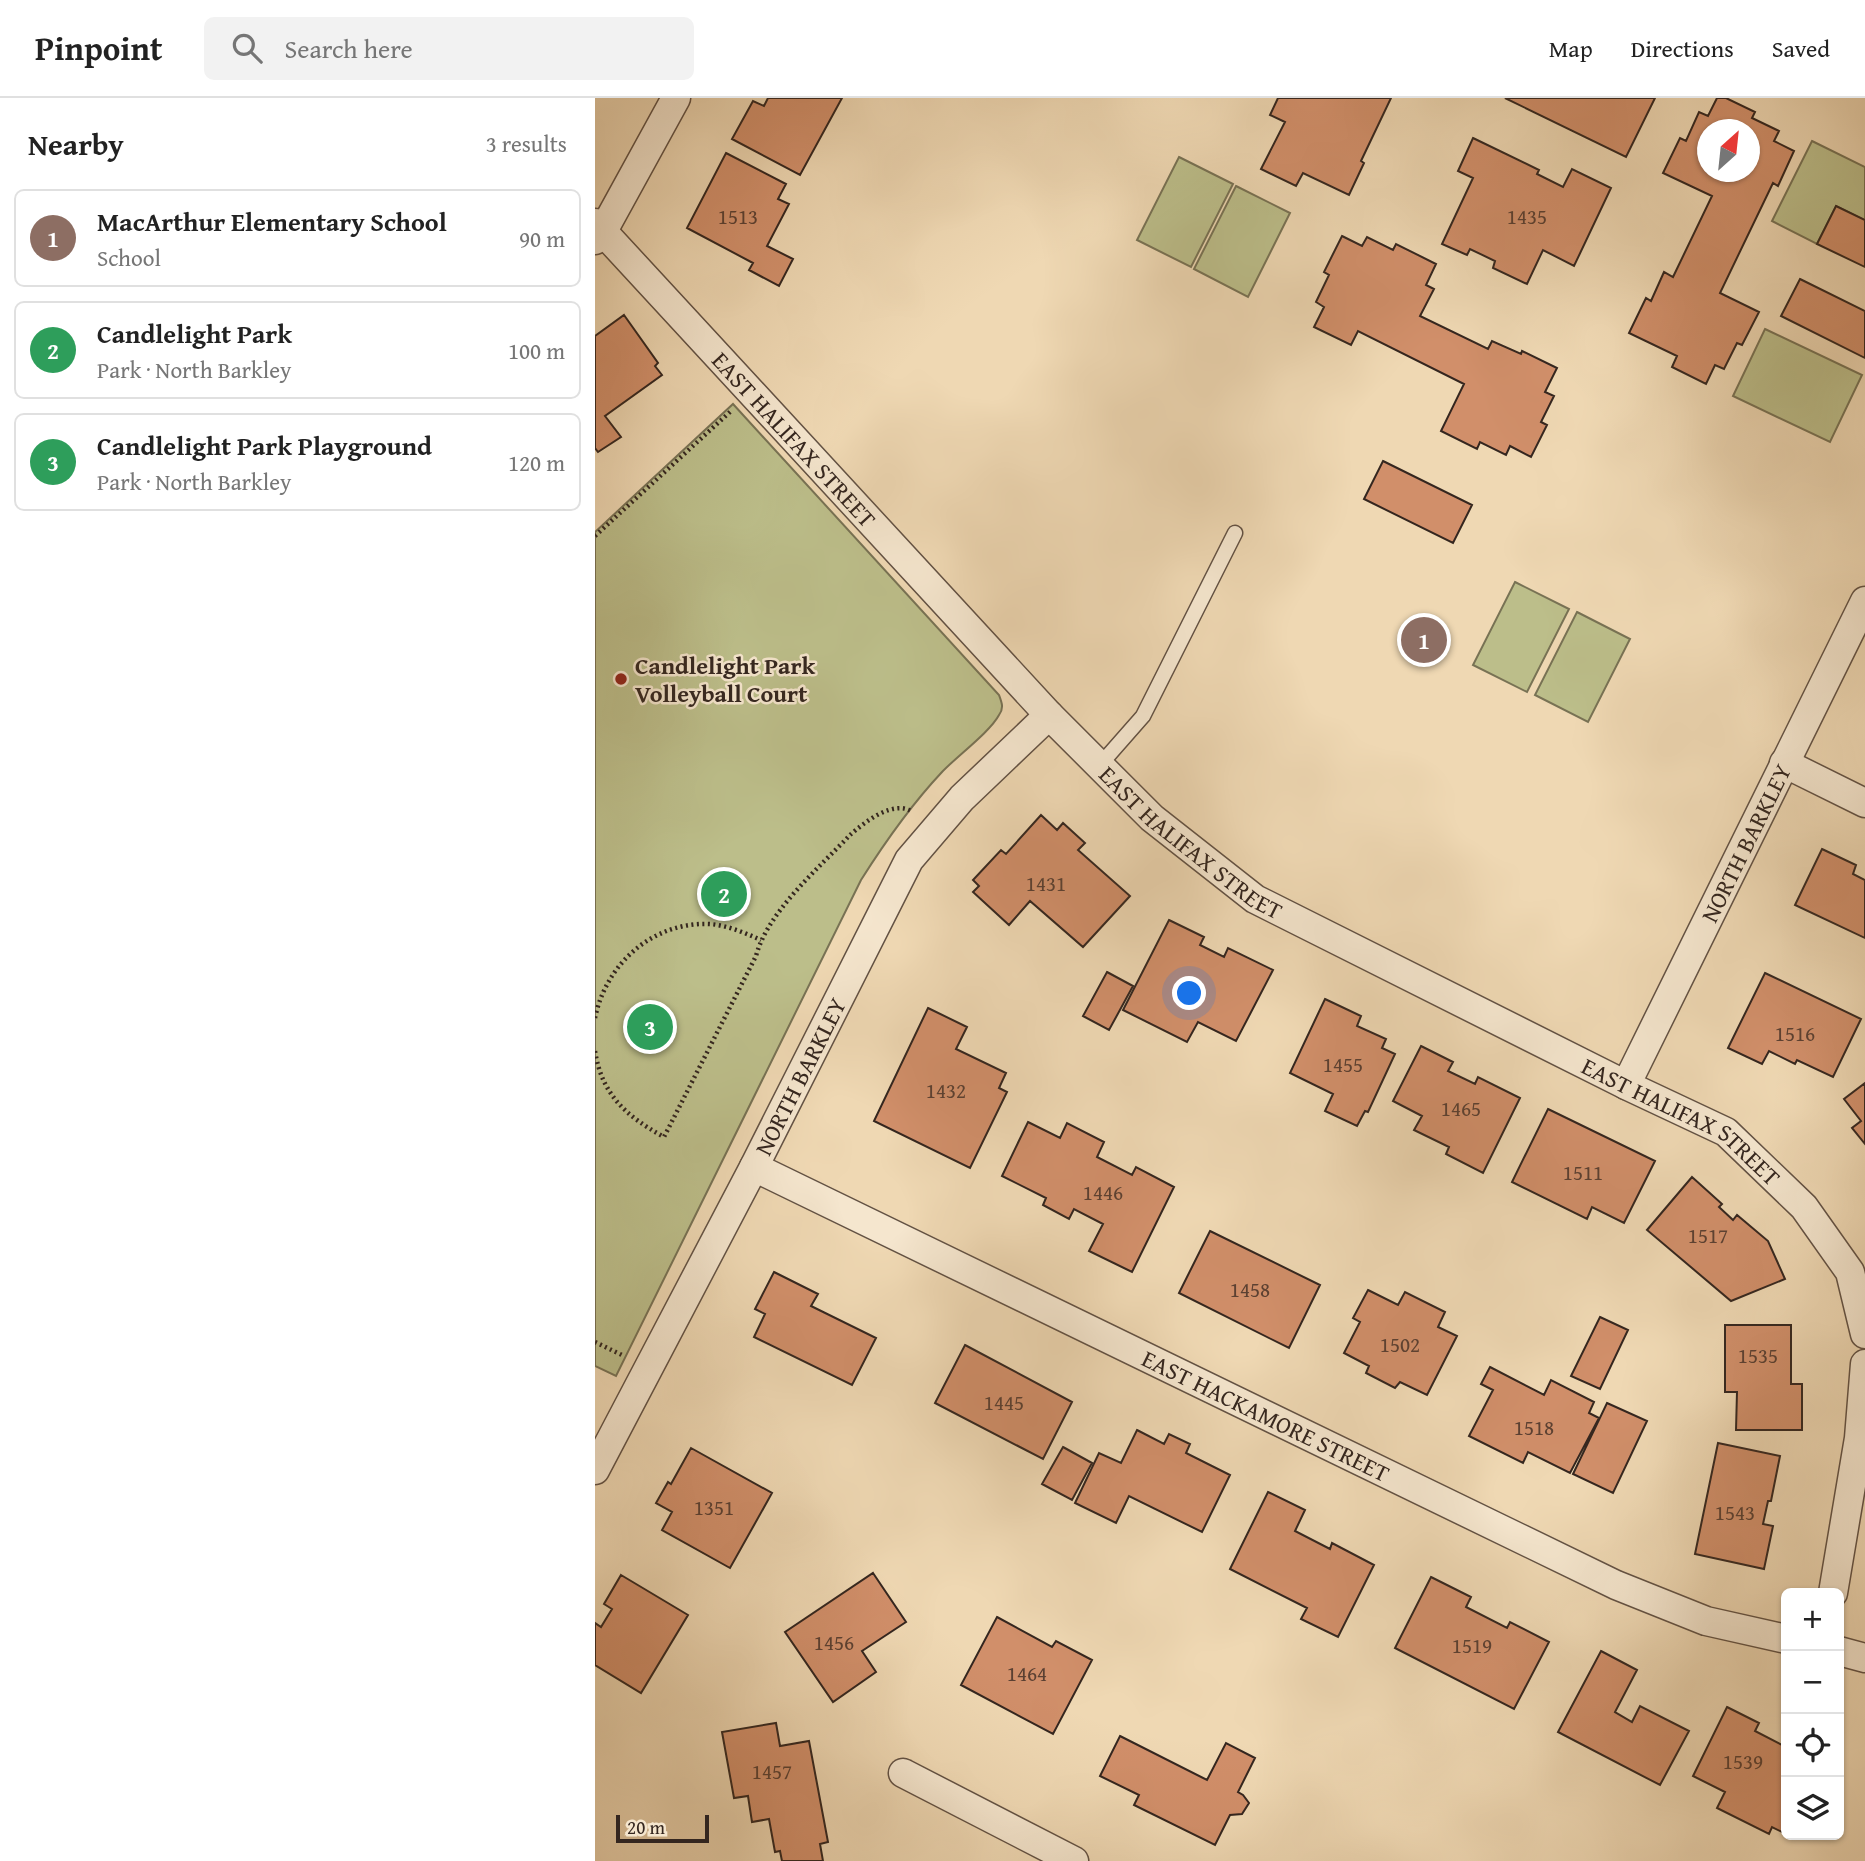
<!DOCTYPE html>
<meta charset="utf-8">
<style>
:root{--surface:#fff;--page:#f2f2f2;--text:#222;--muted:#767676;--line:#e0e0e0;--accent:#d93025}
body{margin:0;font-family:"Gentium Book Plus",serif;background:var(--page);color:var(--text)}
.controls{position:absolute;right:21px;bottom:21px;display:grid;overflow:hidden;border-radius:10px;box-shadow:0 2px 5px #0004}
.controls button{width:63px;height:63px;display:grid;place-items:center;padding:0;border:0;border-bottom:2px solid var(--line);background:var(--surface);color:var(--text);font:35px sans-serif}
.compass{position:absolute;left:1102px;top:21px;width:63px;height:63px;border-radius:50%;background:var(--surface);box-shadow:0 2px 5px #0004;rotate:27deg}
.scale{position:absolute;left:21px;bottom:18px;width:93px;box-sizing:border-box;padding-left:7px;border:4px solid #34261f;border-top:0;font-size:19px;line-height:24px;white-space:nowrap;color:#34261f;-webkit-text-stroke:5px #f5e6ce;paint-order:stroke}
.you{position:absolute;left:595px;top:896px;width:24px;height:24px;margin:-18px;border:5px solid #fff;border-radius:50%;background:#1a73e8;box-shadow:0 0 0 10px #1a73e833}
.badge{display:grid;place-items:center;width:46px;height:46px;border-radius:50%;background:var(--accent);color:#fff;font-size:23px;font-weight:700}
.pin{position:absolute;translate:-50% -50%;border:4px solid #fff;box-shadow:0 2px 7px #0006}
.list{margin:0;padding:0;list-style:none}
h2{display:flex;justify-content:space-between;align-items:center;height:91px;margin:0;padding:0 28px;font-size:30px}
h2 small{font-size:23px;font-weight:400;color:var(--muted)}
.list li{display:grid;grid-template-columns:46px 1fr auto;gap:21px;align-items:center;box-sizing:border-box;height:98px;margin:0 14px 14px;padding:0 14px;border:2px solid var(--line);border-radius:10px}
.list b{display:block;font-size:26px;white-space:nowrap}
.list p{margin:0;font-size:23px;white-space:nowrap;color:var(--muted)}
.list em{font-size:23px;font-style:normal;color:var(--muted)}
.icon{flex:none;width:38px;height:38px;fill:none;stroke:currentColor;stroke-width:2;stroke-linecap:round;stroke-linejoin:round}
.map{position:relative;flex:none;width:1270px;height:1763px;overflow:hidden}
header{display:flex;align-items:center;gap:42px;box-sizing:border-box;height:98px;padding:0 35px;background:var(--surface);border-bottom:2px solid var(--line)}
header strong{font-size:33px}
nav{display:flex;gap:38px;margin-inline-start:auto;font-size:24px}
.search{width:490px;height:63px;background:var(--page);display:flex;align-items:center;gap:18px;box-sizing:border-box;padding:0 24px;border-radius:10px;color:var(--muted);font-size:26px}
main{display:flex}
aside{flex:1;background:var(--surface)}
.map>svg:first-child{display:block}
</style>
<header>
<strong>Pinpoint</strong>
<div class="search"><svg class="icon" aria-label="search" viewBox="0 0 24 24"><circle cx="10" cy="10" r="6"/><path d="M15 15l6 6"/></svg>Search here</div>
<nav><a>Map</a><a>Directions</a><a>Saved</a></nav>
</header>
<main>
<aside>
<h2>Nearby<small>3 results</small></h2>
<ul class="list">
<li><span class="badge" style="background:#8d6e63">1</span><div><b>MacArthur Elementary School</b><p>School</p></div><em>90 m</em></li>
<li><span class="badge" style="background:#2e9e5b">2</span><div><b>Candlelight Park</b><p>Park · North Barkley</p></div><em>100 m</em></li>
<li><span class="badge" style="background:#2e9e5b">3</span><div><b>Candlelight Park Playground</b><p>Park · North Barkley</p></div><em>120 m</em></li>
</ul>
</aside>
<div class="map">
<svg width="1270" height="1763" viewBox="0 0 1270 1763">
<rect width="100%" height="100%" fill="#efd8b3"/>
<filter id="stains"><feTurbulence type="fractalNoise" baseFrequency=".00286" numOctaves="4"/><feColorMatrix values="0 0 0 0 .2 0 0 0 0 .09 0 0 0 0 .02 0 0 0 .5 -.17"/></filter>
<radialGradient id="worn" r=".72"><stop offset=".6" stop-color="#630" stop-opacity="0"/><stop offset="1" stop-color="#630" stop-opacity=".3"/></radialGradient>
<path fill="#bcbe8a" stroke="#787254" stroke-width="2" d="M 1217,43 L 1270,69 L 1270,122 L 1241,108 L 1222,146 L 1177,123 Z
M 584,59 L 638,86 L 596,169 L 542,142 Z
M 641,88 L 695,115 L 653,199 L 599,171 Z
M 1170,231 L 1267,277 L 1235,344 L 1138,298 Z
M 138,306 L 404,597 C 407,605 409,610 404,617 C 395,634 361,659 347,674 C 316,707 290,744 266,782 L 21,1278 L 0,1268 L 0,434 Z
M 920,484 L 974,511 L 932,594 L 878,567 Z
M 982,514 L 1035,541 L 993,624 L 940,597 Z"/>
<path fill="#d18f6a" stroke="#34261f" stroke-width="2" fill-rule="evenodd" d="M 173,0 L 247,0 L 205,77 L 137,41 L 158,3 L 169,8 Z
M 683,0 L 796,0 L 766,63 L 769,65 L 754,97 L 708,75 L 701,88 L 666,71 L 690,24 L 675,17 Z
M 910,0 L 1060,0 L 1031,59 Z
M 1122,0 L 1131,0 L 1160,14 L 1157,20 L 1184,33 L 1179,43 L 1199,53 L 1183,88 L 1178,85 L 1125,195 L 1164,214 L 1147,247 L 1142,245 L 1129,271 L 1120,267 L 1111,286 L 1077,269 L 1082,258 L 1034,235 L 1051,200 L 1056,203 L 1069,174 L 1078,179 L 1117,98 L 1068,75 L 1085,40 L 1091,43 L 1104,14 L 1113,18 ZM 1112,32 L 1154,32 L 1154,74 L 1112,74 Z
M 878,40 L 944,72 L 942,76 L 968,89 L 977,71 L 1016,90 L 979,168 L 948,152 L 932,186 L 898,170 L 900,163 L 875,151 L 872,157 L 847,146 L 878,80 L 863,73 Z
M 131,55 L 191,86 L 183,101 L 194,106 L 172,148 L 198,161 L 184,188 L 154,172 L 158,165 L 92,130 Z
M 1241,108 L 1270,122 L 1270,169 L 1222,146 Z
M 747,138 L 767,148 L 772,139 L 798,152 L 801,146 L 841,166 L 831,187 L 839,191 L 825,218 L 893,251 L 897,243 L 926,256 L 927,253 L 962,270 L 950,294 L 959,298 L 946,324 L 952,327 L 936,359 L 915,348 L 911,357 L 885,344 L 882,351 L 846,333 L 869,286 L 763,233 L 756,247 L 719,229 L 729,209 L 721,204 L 734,177 L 729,174 Z
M 1205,181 L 1270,213 L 1270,260 L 1186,218 Z
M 29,217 L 63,265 L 60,268 L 67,277 L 10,318 L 26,339 L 3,354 L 0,350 L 0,238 Z
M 788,363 L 877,407 L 858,445 L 769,401 Z
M 446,717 L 462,732 L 468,725 L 490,745 L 483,752 L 535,798 L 488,849 L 435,803 L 414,827 L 378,794 L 384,788 L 378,782 L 406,752 L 411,756 Z
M 1227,751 L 1261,767 L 1258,776 L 1270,782 L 1270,840 L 1200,807 Z
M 574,822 L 609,839 L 605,847 L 629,859 L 633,850 L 678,872 L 641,943 L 603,924 L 592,944 L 528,912 Z
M 512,874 L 538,888 L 514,932 L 488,918 Z
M 1170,875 L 1266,921 L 1238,979 L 1202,962 L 1200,966 L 1174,953 L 1167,966 L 1133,950 Z
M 730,901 L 766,918 L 762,928 L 791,941 L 787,950 L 800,956 L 773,1014 L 770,1013 L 762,1028 L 730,1013 L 738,996 L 695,975 Z
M 333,910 L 372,929 L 361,951 L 411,975 L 404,990 L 412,994 L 375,1070 L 279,1023 Z
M 826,948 L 858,964 L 853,973 L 880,986 L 883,979 L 925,1000 L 888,1075 L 851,1056 L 854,1049 L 819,1032 L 827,1018 L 798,1003 Z
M 1270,985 L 1270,1046 L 1257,1030 L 1266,1023 L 1249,1001 Z
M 953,1011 L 1060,1063 L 1029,1125 L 997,1109 L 992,1121 L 917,1084 Z
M 433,1024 L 465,1040 L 472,1025 L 509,1044 L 502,1059 L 537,1077 L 541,1069 L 579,1089 L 537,1174 L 494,1153 L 508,1126 L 479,1111 L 474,1121 L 448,1107 L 451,1100 L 407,1078 Z
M 1097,1079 L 1127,1106 L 1124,1109 L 1138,1122 L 1142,1117 L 1173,1143 L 1190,1181 L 1136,1203 L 1052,1132 Z
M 615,1133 L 725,1187 L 694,1250 L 584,1195 Z
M 179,1174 L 223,1196 L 216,1208 L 281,1240 L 257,1287 L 159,1239 L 170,1216 L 160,1211 Z
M 773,1192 L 803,1207 L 810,1194 L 850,1214 L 843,1229 L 862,1238 L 832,1297 L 805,1284 L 800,1290 L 771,1275 L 774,1268 L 749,1255 L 765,1224 L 758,1220 Z
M 1005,1219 L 1033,1232 L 1005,1291 L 976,1278 Z
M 1130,1227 L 1196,1227 L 1196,1286 L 1207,1286 L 1207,1332 L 1141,1332 L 1142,1294 L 1130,1294 Z
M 370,1247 L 477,1304 L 448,1361 L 340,1305 Z
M 895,1269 L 949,1297 L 956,1282 L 999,1304 L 994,1315 L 1004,1320 L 975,1375 L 933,1354 L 928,1365 L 874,1338 L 898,1292 L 886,1286 Z
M 1012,1305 L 1052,1323 L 1018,1395 L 978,1376 Z
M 542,1332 L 569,1346 L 574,1336 L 595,1346 L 591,1355 L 635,1377 L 607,1434 L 534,1398 L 521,1425 L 480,1405 L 504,1355 L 526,1365 Z
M 1123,1345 L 1185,1358 L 1176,1403 L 1173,1403 L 1168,1426 L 1178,1428 L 1169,1471 L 1100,1456 Z
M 468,1349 L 497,1365 L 477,1402 L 447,1386 Z
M 96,1350 L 177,1395 L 135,1470 L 67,1432 L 77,1414 L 61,1405 L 73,1384 L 76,1386 Z
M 673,1394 L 710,1412 L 700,1433 L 735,1451 L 737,1445 L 779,1467 L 743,1539 L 706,1521 L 712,1510 L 635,1471 Z
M 278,1475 L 311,1524 L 267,1553 L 281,1574 L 238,1604 L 190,1534 Z
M 26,1477 L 93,1517 L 46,1595 L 0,1567 L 0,1525 L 6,1529 L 17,1511 L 9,1506 Z
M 836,1479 L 876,1499 L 871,1509 L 912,1530 L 915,1524 L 954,1544 L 919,1611 L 800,1550 Z
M 402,1519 L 457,1549 L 461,1543 L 497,1562 L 458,1636 L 366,1587 Z
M 1006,1553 L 1042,1572 L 1020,1614 L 1037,1624 L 1045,1608 L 1094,1633 L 1065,1687 L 963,1634 Z
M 1132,1609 L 1164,1625 L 1160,1633 L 1191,1649 L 1191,1736 L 1177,1729 L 1174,1736 L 1122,1710 L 1130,1694 L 1098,1678 Z
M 181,1625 L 185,1648 L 214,1643 L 233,1744 L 225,1746 L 228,1763 L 187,1763 L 185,1753 L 180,1754 L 174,1721 L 157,1724 L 153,1698 L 139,1700 L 127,1634 Z
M 525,1638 L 612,1682 L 631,1645 L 660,1660 L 643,1694 L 648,1697 L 654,1705 L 647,1716 L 635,1717 L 620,1747 L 539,1707 L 544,1697 L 505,1678 Z"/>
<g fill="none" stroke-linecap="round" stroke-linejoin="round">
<g stroke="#635244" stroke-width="17">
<path id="lane" d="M 504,668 L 548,618 L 640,435"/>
</g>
<g stroke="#635244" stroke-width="31">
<g id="street">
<path id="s1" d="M 0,125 L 454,617 L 557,720 L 660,801 L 1031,987 L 1131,1034 L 1209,1109 L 1255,1174 L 1270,1236"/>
<path d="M 0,142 L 8,133 L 81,0"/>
<path d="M 1189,665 L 1270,705"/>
<path id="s2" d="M 1031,987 L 1270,503"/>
<path id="s3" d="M 159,1069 L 1021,1487 L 1111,1523 L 1191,1541"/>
<path id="s4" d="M 0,1372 L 159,1069 L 314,762 L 367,700 L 454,617"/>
<path d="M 1238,1495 L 1264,1340 L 1270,1266"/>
<path d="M 1244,1553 L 1270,1560"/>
<path d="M 308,1675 L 479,1763"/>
</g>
</g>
<path stroke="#34261f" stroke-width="4.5" stroke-dasharray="2 3.5" stroke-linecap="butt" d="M 0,438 L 136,313
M 0,920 C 11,866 57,824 114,826 C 132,827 150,835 166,842
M 0,953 C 7,997 31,1018 69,1039 L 161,858 C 173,813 224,770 255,737 C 270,724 298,701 318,714
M 0,1244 L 27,1257"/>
<use href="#lane" stroke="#f5e6ce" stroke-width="14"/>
<use href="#street" stroke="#f5e6ce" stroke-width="28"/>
</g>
<circle fill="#8f2418" stroke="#f5e6ce" stroke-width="2.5" cx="26" cy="581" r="7"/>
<g text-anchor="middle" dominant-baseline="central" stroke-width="5" stroke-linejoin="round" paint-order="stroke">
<g font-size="21" fill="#5b4032">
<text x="143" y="118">1513</text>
<text x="932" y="118">1435</text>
<text x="451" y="785">1431</text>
<text x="1200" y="935">1516</text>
<text x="748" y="966">1455</text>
<text x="351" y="992">1432</text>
<text x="866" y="1010">1465</text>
<text x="988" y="1074">1511</text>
<text x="508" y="1094">1446</text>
<text x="1113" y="1137">1517</text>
<text x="655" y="1191">1458</text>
<text x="805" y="1246">1502</text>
<text x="1163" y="1257">1535</text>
<text x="409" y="1304">1445</text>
<text x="939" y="1329">1518</text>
<text x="119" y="1409">1351</text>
<text x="1140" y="1414">1543</text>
<text x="239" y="1544">1456</text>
<text x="877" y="1547">1519</text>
<text x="432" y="1575">1464</text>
<text x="1148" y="1663">1539</text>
<text x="177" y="1673">1457</text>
</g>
<g font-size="24" fill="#34261f" stroke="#f5e6ce">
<text stroke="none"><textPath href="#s1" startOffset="294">EAST HALIFAX STREET</textPath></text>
<text stroke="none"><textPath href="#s1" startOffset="861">EAST HALIFAX STREET</textPath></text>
<text stroke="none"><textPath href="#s2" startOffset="270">NORTH BARKLEY</textPath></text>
<text stroke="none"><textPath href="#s4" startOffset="444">NORTH BARKLEY</textPath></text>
<text stroke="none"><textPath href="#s1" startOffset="1428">EAST HALIFAX STREET</textPath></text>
<text stroke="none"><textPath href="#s3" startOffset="569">EAST HACKAMORE STREET</textPath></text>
</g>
<g font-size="24" font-weight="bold" fill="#34261f" stroke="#f5e6ce" text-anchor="start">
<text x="40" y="567">Candlelight Park<tspan x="40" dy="28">Volleyball Court</tspan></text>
</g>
</g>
<rect width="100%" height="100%" filter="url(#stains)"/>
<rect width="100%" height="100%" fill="url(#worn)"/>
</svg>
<div class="controls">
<button>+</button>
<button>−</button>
<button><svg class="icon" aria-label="locate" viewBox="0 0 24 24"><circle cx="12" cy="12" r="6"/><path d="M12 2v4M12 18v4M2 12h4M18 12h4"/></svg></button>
<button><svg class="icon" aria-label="layers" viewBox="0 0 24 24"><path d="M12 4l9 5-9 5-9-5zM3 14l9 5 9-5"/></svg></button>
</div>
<svg class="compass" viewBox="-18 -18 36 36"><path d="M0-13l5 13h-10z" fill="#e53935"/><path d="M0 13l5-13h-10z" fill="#767676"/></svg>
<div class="scale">20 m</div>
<div class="you"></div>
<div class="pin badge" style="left:829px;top:542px;background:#8d6e63">1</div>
<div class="pin badge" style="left:129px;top:796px;background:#2e9e5b">2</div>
<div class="pin badge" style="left:55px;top:929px;background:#2e9e5b">3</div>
</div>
</main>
